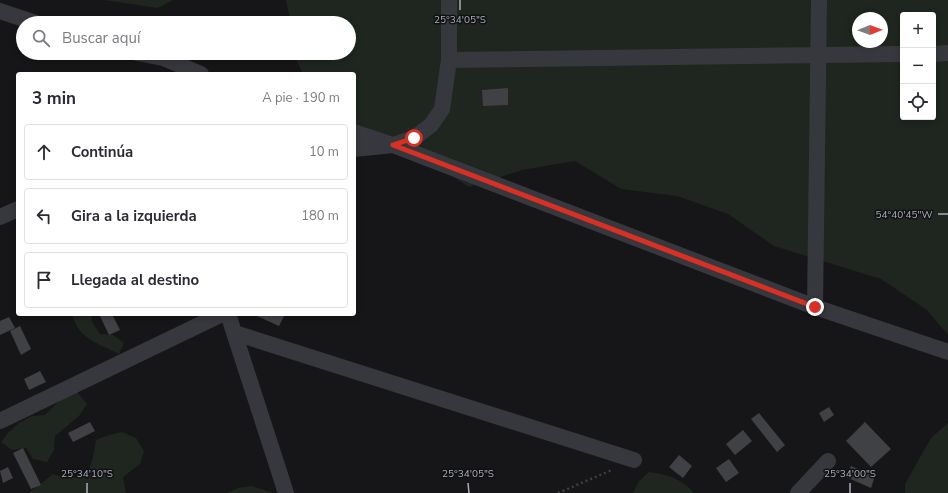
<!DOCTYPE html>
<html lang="es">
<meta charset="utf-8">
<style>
:root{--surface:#fff;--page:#f7f7f7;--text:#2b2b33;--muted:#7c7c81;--line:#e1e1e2}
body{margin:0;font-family:"Nunito Sans",sans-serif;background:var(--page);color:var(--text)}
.controls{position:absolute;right:12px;top:12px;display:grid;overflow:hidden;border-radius:4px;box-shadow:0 2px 6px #0003}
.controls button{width:36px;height:36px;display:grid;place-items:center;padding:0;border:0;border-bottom:1px solid var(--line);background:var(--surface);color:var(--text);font:20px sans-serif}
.compass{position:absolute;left:852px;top:12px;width:36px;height:36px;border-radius:50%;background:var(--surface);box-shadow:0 2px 6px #0003;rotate:89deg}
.stop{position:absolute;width:12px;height:12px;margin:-9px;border:3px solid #d93025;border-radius:50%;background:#fff}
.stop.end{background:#d93025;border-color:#fff;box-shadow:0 1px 4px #0008}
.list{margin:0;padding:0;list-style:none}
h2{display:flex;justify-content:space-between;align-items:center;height:52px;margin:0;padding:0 16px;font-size:17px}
h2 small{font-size:13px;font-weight:400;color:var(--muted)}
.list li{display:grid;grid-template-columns:26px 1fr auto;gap:12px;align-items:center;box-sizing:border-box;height:56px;margin:0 8px 8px;padding:0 8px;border:1px solid var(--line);border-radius:4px}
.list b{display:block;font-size:15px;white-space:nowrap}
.list em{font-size:13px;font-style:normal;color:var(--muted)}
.icon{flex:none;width:22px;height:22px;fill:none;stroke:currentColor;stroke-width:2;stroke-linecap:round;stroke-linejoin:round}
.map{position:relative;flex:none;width:948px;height:493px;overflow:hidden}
.search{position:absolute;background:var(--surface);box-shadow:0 2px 6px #0003;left:16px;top:16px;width:340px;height:44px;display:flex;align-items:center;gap:10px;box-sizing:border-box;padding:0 14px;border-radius:22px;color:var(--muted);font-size:15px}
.panel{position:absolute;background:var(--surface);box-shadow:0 2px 6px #0003;left:16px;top:72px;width:340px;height:244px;border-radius:4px}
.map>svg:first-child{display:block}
</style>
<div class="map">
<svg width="948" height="493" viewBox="0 0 948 493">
<rect width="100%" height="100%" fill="#161618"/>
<path fill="#1e261f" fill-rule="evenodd" d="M 104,0 L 173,0 L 158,8 Z
M 286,0 L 948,0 L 948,335 L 927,310 L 881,279 L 774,246 L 728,214 L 677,196 L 621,189 L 575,161 L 522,170 L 469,187 L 424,158 L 354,128 L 354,74 L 303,74 L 297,61 L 296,53 L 349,53 L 349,23 L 291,23 ZM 903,15 L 933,15 L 933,117 L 903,117 ZM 858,18 L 882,18 L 882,42 L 858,42 Z
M 72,314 L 91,314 L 92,322 L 100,334 L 113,335 L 124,343 L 119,354 C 98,343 78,339 72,314 Z
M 77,392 L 87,404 L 79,416 L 55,436 L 54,450 L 47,462 L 33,459 L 26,448 L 12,450 L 1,442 L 9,432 L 19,423 L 32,416 L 45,415 L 64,396 Z
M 948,423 L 948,493 L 905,493 L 905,484 L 931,438 Z
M 122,432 L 136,438 L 144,451 L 140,464 L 123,477 L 126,493 L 29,493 L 53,474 C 89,485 91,471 96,440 L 109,435 Z
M 649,472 C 667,474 682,479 694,493 L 633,493 L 639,481 Z
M 251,486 L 273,493 L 227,493 L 238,488 Z"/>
<path fill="#404145" d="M 508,88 L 508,105 L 483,106 L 482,90 Z
M 99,314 L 112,314 L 120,330 L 109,335 Z
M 258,314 L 285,314 L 279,326 L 257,316 Z
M 9,317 L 15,328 L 0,335 L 0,321 Z
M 20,326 L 31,349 L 21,355 L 10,331 Z
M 40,371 L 46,382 L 29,390 L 24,379 Z
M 829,407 L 834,415 L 824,422 L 819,413 Z
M 759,413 L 785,445 L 777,452 L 751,419 Z
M 90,422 L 95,431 L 73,442 L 68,433 Z
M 865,422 L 891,449 L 871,467 L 846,441 Z
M 743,430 L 752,441 L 735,455 L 726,444 Z
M 23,448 L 41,485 L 31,489 L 13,453 Z
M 679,455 L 692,466 L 683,478 L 669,467 Z
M 729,459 L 739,473 L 726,482 L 716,468 Z
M 851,466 L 875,476 L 871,488 L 846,477 Z
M 8,467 L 13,478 L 3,483 L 0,471 Z"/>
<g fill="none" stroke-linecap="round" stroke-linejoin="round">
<path stroke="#3d3f44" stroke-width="2.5" stroke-dasharray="2 3" stroke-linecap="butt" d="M 558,493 L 612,470"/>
<path stroke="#37383d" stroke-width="16" d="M 0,11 L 36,23
M 137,53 L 163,58 L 201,74
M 933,54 L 948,53
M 449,60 L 903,54
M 354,132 L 393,145 L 815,307 L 948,352
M 354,149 L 393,145 L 414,138 L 431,125 L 442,109 L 449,60 L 449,0
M 0,217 L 18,209
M 815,307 L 819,0
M 228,314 L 286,493
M 235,333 L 634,460
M 0,421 L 222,314
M 798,493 L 828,461"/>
</g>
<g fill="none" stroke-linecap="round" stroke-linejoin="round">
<path stroke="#d93025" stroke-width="5" d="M 414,138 L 393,145 L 815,307"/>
</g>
<path fill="none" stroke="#a8adb8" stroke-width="1.5" d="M 460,0 L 460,10M 938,214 L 948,214M 87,483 L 87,493M 468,483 L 469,493M 850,483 L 850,493"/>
<g font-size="10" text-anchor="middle" fill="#a8adb8" stroke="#111113" stroke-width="3" stroke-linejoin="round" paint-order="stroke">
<text x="460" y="23">25°34'05"S</text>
<text x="904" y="218">54°40'45"W</text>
<text x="87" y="477">25°34'10"S</text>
<text x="468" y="477">25°34'05"S</text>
<text x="850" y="477">25°34'00"S</text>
</g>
</svg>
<div class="controls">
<button>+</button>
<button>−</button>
<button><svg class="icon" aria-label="locate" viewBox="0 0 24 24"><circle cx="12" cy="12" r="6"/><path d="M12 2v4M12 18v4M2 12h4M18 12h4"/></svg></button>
</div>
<svg class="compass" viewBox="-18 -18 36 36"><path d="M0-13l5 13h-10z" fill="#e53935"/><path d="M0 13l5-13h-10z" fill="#7c7c81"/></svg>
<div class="stop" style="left:414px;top:138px"></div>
<div class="stop end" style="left:815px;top:307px"></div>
<div class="search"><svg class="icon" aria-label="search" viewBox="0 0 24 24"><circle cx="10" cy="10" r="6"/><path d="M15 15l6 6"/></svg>Buscar aquí</div>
<section class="panel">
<h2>3 min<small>A pie · 190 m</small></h2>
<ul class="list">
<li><svg class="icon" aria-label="ahead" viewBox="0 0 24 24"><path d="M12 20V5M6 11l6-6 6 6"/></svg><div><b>Continúa</b></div><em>10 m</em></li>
<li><svg class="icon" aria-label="left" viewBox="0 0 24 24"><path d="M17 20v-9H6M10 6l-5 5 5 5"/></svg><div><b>Gira a la izquierda</b></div><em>180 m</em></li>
<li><svg class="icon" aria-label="arrive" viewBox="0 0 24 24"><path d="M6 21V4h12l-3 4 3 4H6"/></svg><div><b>Llegada al destino</b></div></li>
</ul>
</section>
</div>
